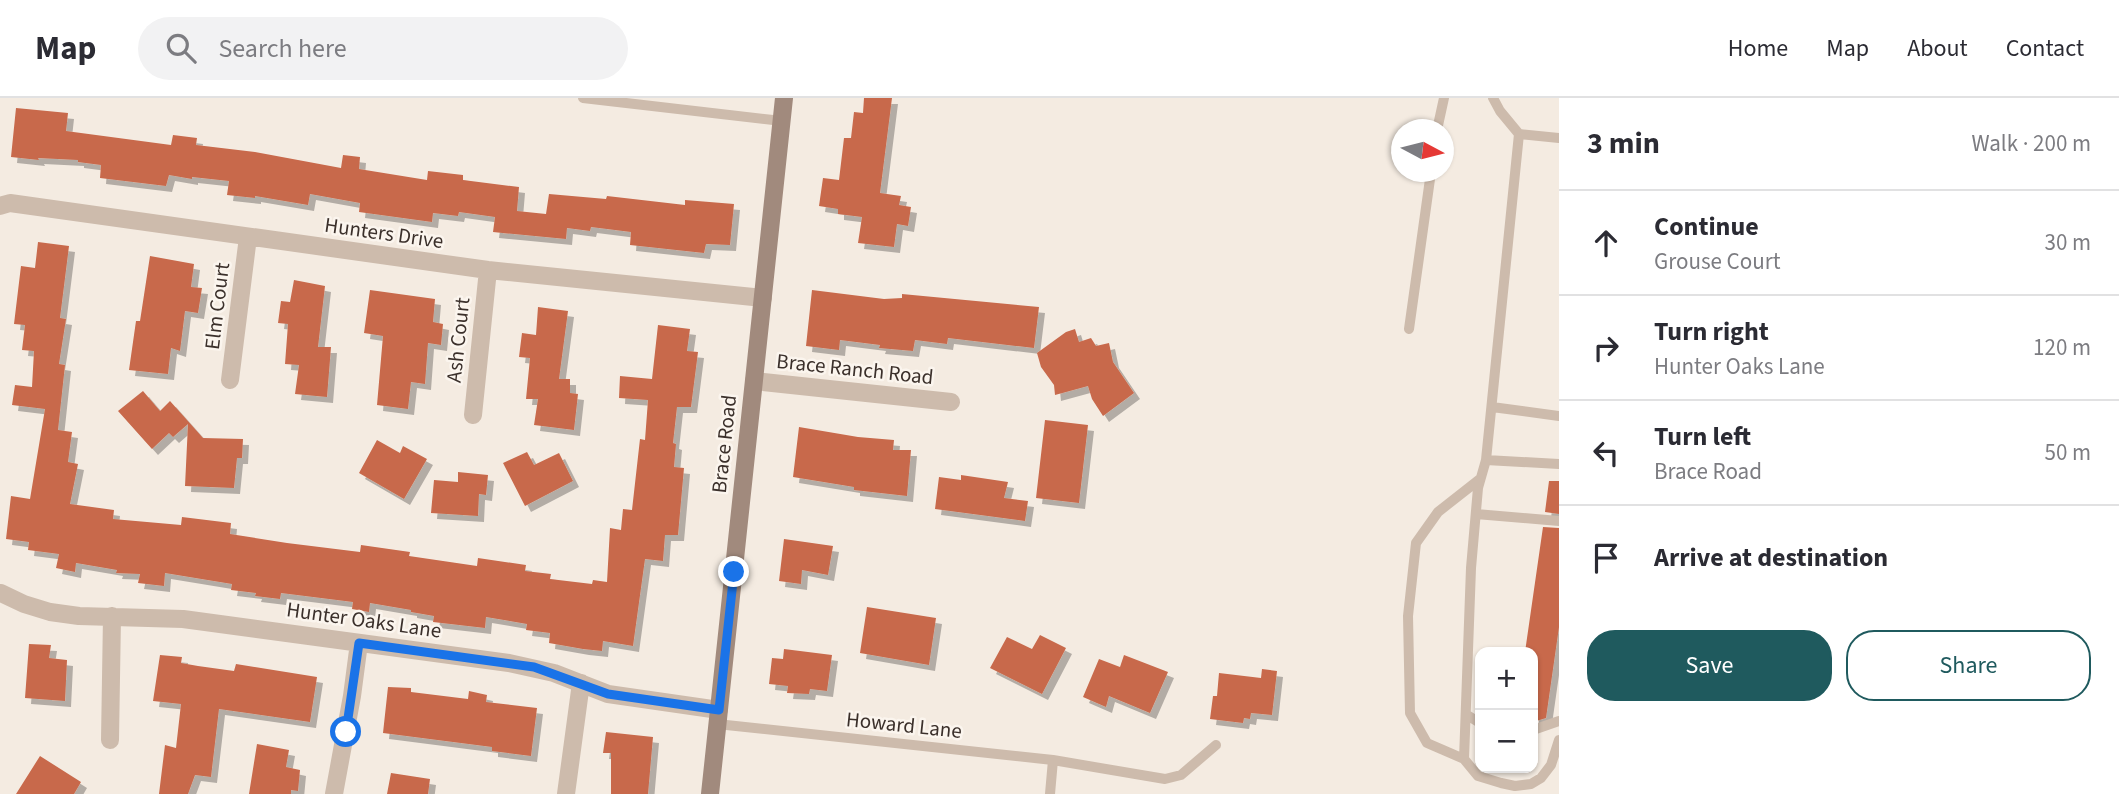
<!DOCTYPE html>
<meta charset="utf-8">
<style>
:root{--surface:#fff;--page:#f2f2f3;--text:#2b2b33;--muted:#7c7c81;--line:#e1e1e2;--accent:#1f5a5e}
body{margin:0;font-family:"Source Sans 3",sans-serif;background:var(--page);color:var(--text)}
.controls{position:absolute;right:21px;bottom:21px;display:grid;overflow:hidden;border-radius:14px;box-shadow:0 2px 5px #0004}
.controls button{width:63px;height:63px;display:grid;place-items:center;padding:0;border:0;border-bottom:2px solid var(--line);background:var(--surface);color:var(--text);font:35px sans-serif}
.compass{position:absolute;left:1391px;top:21px;width:63px;height:63px;border-radius:50%;background:var(--surface);box-shadow:0 2px 5px #0004;rotate:97deg}
.stop{position:absolute;width:21px;height:21px;margin:-16px;border:5px solid #1a73e8;border-radius:50%;background:#fff}
.stop.end{background:#1a73e8;border-color:#fff;box-shadow:0 2px 7px #0008}
.list{margin:0;padding:0;list-style:none}
h2{display:flex;justify-content:space-between;align-items:center;height:91px;margin:0;padding:0 28px;font-size:30px}
h2 small{font-size:23px;font-weight:400;color:var(--muted)}
.list li{display:grid;grid-template-columns:46px 1fr auto;gap:21px;align-items:center;box-sizing:border-box;height:105px;padding:0 28px;border-top:2px solid var(--line)}
.list b{display:block;font-size:26px;white-space:nowrap}
.list p{margin:0;font-size:23px;white-space:nowrap;color:var(--muted)}
.list em{font-size:23px;font-style:normal;color:var(--muted)}
.actions{display:flex;gap:14px;padding:21px 28px}
.actions a{flex:1;padding:16px 0;border:2px solid var(--accent);border-radius:28px;text-align:center;font-size:24px;color:var(--accent)}
.actions .main{background:var(--accent);color:#fff}
.icon{flex:none;width:38px;height:38px;fill:none;stroke:currentColor;stroke-width:2;stroke-linecap:round;stroke-linejoin:round}
.map{position:relative;flex:none;width:1559px;height:696px;overflow:hidden}
header{display:flex;align-items:center;gap:42px;box-sizing:border-box;height:98px;padding:0 35px;background:var(--surface);border-bottom:2px solid var(--line)}
header strong{font-size:33px}
nav{display:flex;gap:38px;margin-inline-start:auto;font-size:24px}
.search{width:490px;height:63px;background:var(--page);display:flex;align-items:center;gap:18px;box-sizing:border-box;padding:0 24px;border-radius:38px;color:var(--muted);font-size:26px}
main{display:flex}
aside{flex:1;background:var(--surface)}
.map>svg:first-child{display:block}
</style>
<header>
<strong>Map</strong>
<div class="search"><svg class="icon" aria-label="search" viewBox="0 0 24 24"><circle cx="10" cy="10" r="6"/><path d="M15 15l6 6"/></svg>Search here</div>
<nav><a>Home</a><a>Map</a><a>About</a><a>Contact</a></nav>
</header>
<main>
<div class="map">
<svg width="1559" height="696" viewBox="0 0 1559 696">
<defs>
<filter id="shadow"><feDropShadow dx="6" dy="6" stdDeviation="0" flood-color="#0004"/></filter>
</defs>
<rect width="100%" height="100%" fill="#f4ebe1"/>
<path fill="#c8694b" filter="url(#shadow)" d="M 864,0 L 892,0 L 880,95 L 901,98 L 899,107 L 911,109 L 908,128 L 897,126 L 894,149 L 858,145 L 862,119 L 838,116 L 838,111 L 819,108 L 823,80 L 839,82 L 844,40 L 851,40 L 854,14 L 863,15 Z
M 16,10 L 68,15 L 66,33 L 171,47 L 173,37 L 197,40 L 196,47 L 255,54 L 341,70 L 343,57 L 360,59 L 359,71 L 427,82 L 428,73 L 463,77 L 463,82 L 519,89 L 517,113 L 546,116 L 549,96 L 606,101 L 607,98 L 685,107 L 685,102 L 734,106 L 730,147 L 706,146 L 704,155 L 630,147 L 631,134 L 591,129 L 590,133 L 567,130 L 566,141 L 493,134 L 495,119 L 459,114 L 458,118 L 433,115 L 432,124 L 359,114 L 360,105 L 310,96 L 308,107 L 255,98 L 255,100 L 227,97 L 229,83 L 192,79 L 192,81 L 169,77 L 166,88 L 100,80 L 101,67 L 78,64 L 78,62 L 38,60 L 39,62 L 11,59 Z
M 38,144 L 69,148 L 60,220 L 66,221 L 59,266 L 65,267 L 58,332 L 72,334 L 68,364 L 78,366 L 70,406 L 114,412 L 113,421 L 181,427 L 182,419 L 231,425 L 230,436 L 287,445 L 360,454 L 361,447 L 410,454 L 409,458 L 477,468 L 478,460 L 526,467 L 525,473 L 551,476 L 550,481 L 592,486 L 593,482 L 607,484 L 610,430 L 621,432 L 623,411 L 632,412 L 640,341 L 645,342 L 648,302 L 619,300 L 620,278 L 652,281 L 658,227 L 690,231 L 687,253 L 698,254 L 691,309 L 677,309 L 673,345 L 676,346 L 674,369 L 684,370 L 678,437 L 665,437 L 663,463 L 645,461 L 633,548 L 603,543 L 602,553 L 583,551 L 549,545 L 550,535 L 526,532 L 527,526 L 486,519 L 485,530 L 433,524 L 434,518 L 411,514 L 411,512 L 370,505 L 369,514 L 352,511 L 353,504 L 281,495 L 280,501 L 255,498 L 256,495 L 231,492 L 232,486 L 165,475 L 164,488 L 138,485 L 140,476 L 116,475 L 117,472 L 76,465 L 75,474 L 56,470 L 59,456 L 28,452 L 29,444 L 6,441 L 11,398 L 30,401 L 45,311 L 12,307 L 15,287 L 32,289 L 34,253 L 22,252 L 25,227 L 14,226 L 21,168 L 35,170 Z
M 150,158 L 194,166 L 191,189 L 202,190 L 198,215 L 185,213 L 180,253 L 171,250 L 168,276 L 129,272 L 136,223 L 140,223 Z
M 294,182 L 325,188 L 318,249 L 331,249 L 327,299 L 295,296 L 299,267 L 285,266 L 288,226 L 278,225 L 281,203 L 290,204 Z
M 370,192 L 435,201 L 433,224 L 443,226 L 441,247 L 428,245 L 425,286 L 411,284 L 408,311 L 377,307 L 383,238 L 364,235 Z
M 812,192 L 884,201 L 902,200 L 902,196 L 1039,209 L 1034,250 L 948,240 L 947,246 L 915,242 L 913,253 L 879,250 L 880,247 L 840,242 L 839,252 L 806,248 Z
M 538,209 L 568,213 L 559,281 L 570,281 L 570,295 L 578,296 L 574,332 L 534,327 L 538,301 L 526,301 L 530,260 L 519,259 L 522,235 L 536,237 Z
M 1075,231 L 1079,244 L 1091,240 L 1096,248 L 1109,245 L 1113,264 L 1134,295 L 1103,318 L 1092,301 L 1088,288 L 1055,297 L 1054,287 L 1041,269 L 1037,255 L 1066,234 Z
M 143,293 L 160,313 L 170,303 L 203,340 L 243,341 L 242,360 L 237,360 L 234,390 L 185,388 L 188,326 L 173,339 L 169,335 L 152,351 L 118,313 Z
M 1045,322 L 1088,327 L 1079,405 L 1036,400 Z
M 799,329 L 858,339 L 894,342 L 893,352 L 911,352 L 907,398 L 854,392 L 854,389 L 793,379 Z
M 377,342 L 400,355 L 403,348 L 427,361 L 404,401 L 359,375 Z
M 527,354 L 534,367 L 559,355 L 573,383 L 525,408 L 503,365 Z
M 458,374 L 488,377 L 486,397 L 479,396 L 478,418 L 431,415 L 434,382 L 458,384 Z
M 961,377 L 1008,384 L 1004,400 L 1028,403 L 1025,423 L 935,411 L 939,379 L 961,382 Z
M 1549,383 L 1559,383 L 1559,416 L 1545,414 Z
M 1543,429 L 1559,430 L 1559,529 L 1546,620 L 1533,624 L 1533,554 L 1525,554 Z
M 784,441 L 833,448 L 828,477 L 802,472 L 801,486 L 779,483 Z
M 867,509 L 936,520 L 929,567 L 860,555 Z
M 1040,537 L 1066,550 L 1042,596 L 990,570 L 1007,539 L 1032,551 Z
M 29,546 L 51,547 L 49,560 L 67,562 L 65,603 L 25,600 Z
M 784,551 L 832,557 L 827,593 L 810,591 L 809,596 L 787,595 L 788,588 L 769,586 L 772,560 L 783,561 Z
M 160,557 L 182,559 L 181,565 L 198,568 L 234,573 L 236,566 L 317,579 L 310,624 L 219,611 L 211,679 L 195,677 L 188,696 L 159,696 L 165,647 L 176,650 L 181,606 L 153,603 Z
M 1124,557 L 1168,574 L 1150,615 L 1109,598 L 1106,609 L 1083,599 L 1099,561 L 1120,569 Z
M 1262,571 L 1277,573 L 1272,617 L 1251,615 L 1250,621 L 1244,620 L 1243,625 L 1210,621 L 1213,598 L 1217,598 L 1219,575 L 1261,580 Z
M 388,589 L 411,590 L 411,594 L 468,601 L 469,593 L 487,597 L 486,604 L 537,610 L 531,658 L 492,653 L 492,649 L 383,635 Z
M 606,634 L 653,639 L 648,696 L 611,696 L 611,655 L 603,655 Z
M 257,646 L 289,652 L 286,669 L 300,672 L 298,693 L 291,692 L 291,696 L 249,696 Z
M 40,658 L 81,684 L 74,696 L 16,696 Z
M 391,675 L 430,681 L 428,696 L 387,696 Z"/>
<g fill="none" stroke-linecap="round" stroke-linejoin="round">
<path stroke="#cdbbac" stroke-width="10" d="M 583,0 L 782,23
M 1437,32 L 1444,0
M 1519,36 L 1559,40
M 1409,231 L 1431,74
M 1492,309 L 1559,318
M 1486,362 L 1519,36 L 1500,13 L 1493,0
M 1480,381 L 1438,414 L 1416,445 L 1408,518 L 1410,615 L 1427,645 L 1464,661 L 1478,678 L 1501,685 L 1515,688 L 1531,686 L 1541,680 L 1551,667 L 1559,642
M 1476,416 L 1559,423
M 1467,617 L 1480,625
M 717,626 L 1053,662 L 1050,696
M 1533,632 L 1559,623
M 1464,661 L 1471,470 L 1478,390 L 1486,362 L 1559,366
M 1053,662 L 1165,681 L 1181,677 L 1216,647"/>
<path stroke="#cdbbac" stroke-width="18" d="M 0,108 L 10,105 L 488,172 L 763,200
M 230,282 L 248,139
M 754,283 L 951,304
M 473,317 L 488,172
M 1,495 L 24,506 L 50,514 L 79,518 L 183,521 L 509,565 L 554,575 L 608,596 L 719,612
M 110,642 L 112,518
M 334,696 L 352,598 L 359,545
M 566,696 L 581,585"/>
<path stroke="#a18a7d" stroke-width="18" d="M 710,696 L 784,0"/>
</g>
<g fill="none" stroke-linecap="round" stroke-linejoin="round">
<path stroke="#1a73e8" stroke-width="9" d="M 346,634 L 359,545 L 534,569 L 608,596 L 719,612 L 734,474"/>
</g>
<g text-anchor="middle" dominant-baseline="central" stroke-width="5" stroke-linejoin="round" paint-order="stroke">
<g font-size="21" fill="#3b302b" stroke="#fbf5ee">
<text transform="translate(384 135) rotate(8)">Hunters Drive</text>
<text transform="translate(217 208) rotate(-83)">Elm Court</text>
<text transform="translate(458 242) rotate(-84)">Ash Court</text>
<text transform="translate(855 271) rotate(6)">Brace Ranch Road</text>
<text transform="translate(724 346) rotate(-84)">Brace Road</text>
<text transform="translate(364 522) rotate(8)">Hunter Oaks Lane</text>
<text transform="translate(904 627) rotate(6)">Howard Lane</text>
</g>
</g>
</svg>
<div class="controls">
<button>+</button>
<button>−</button>
</div>
<svg class="compass" viewBox="-18 -18 36 36"><path d="M0-13l5 13h-10z" fill="#e53935"/><path d="M0 13l5-13h-10z" fill="#7c7c81"/></svg>
<div class="stop" style="left:346px;top:634px"></div>
<div class="stop end" style="left:734px;top:474px"></div>
</div>
<aside>
<h2>3 min<small>Walk · 200 m</small></h2>
<ul class="list">
<li><svg class="icon" aria-label="ahead" viewBox="0 0 24 24"><path d="M12 20V5M6 11l6-6 6 6"/></svg><div><b>Continue</b><p>Grouse Court</p></div><em>30 m</em></li>
<li><svg class="icon" aria-label="right" viewBox="0 0 24 24"><path d="M7 20v-9h11M14 6l5 5-5 5"/></svg><div><b>Turn right</b><p>Hunter Oaks Lane</p></div><em>120 m</em></li>
<li><svg class="icon" aria-label="left" viewBox="0 0 24 24"><path d="M17 20v-9H6M10 6l-5 5 5 5"/></svg><div><b>Turn left</b><p>Brace Road</p></div><em>50 m</em></li>
<li><svg class="icon" aria-label="arrive" viewBox="0 0 24 24"><path d="M6 21V4h12l-3 4 3 4H6"/></svg><div><b>Arrive at destination</b></div></li>
</ul>
<div class="actions"><a class="main">Save</a><a>Share</a></div>
</aside>
</main>
